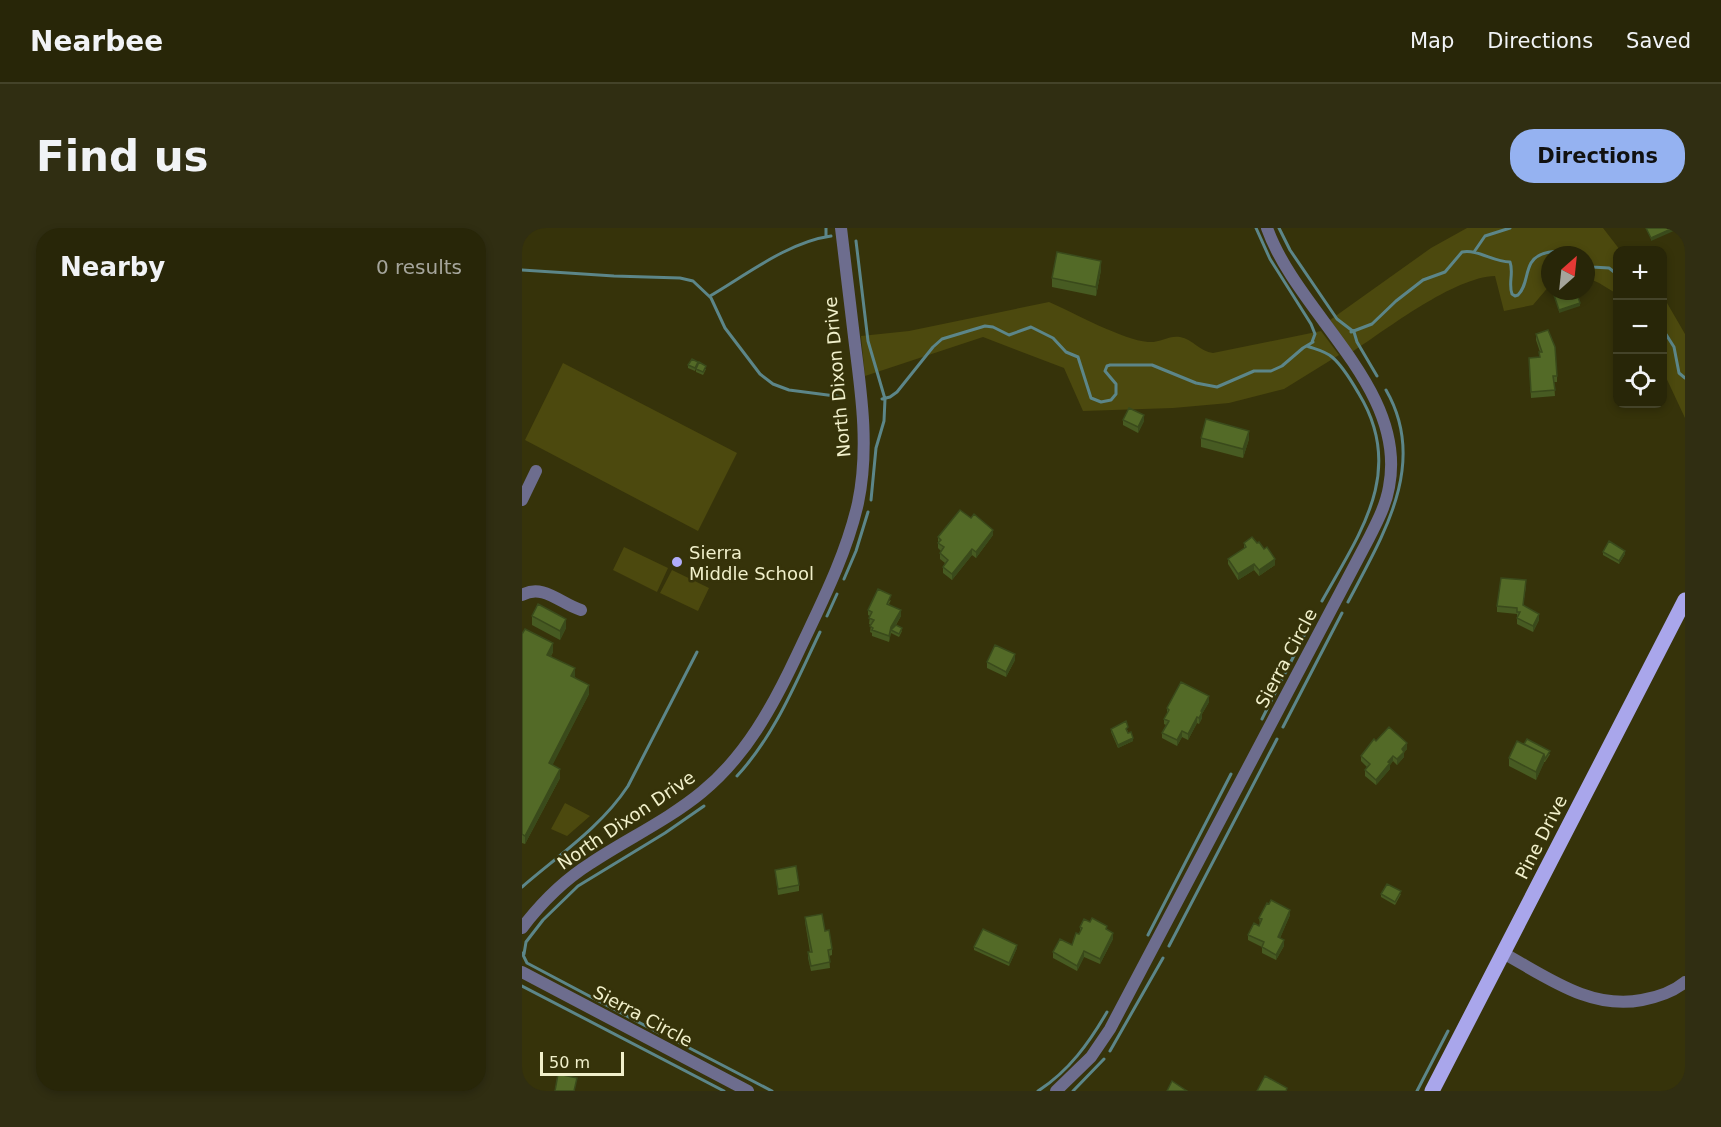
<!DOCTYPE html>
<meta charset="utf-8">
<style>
:root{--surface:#282608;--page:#302e12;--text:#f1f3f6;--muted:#a5a59c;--line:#444329;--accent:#95b2f1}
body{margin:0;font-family:"DejaVu Sans",sans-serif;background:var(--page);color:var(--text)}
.controls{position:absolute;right:18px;top:18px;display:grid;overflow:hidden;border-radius:12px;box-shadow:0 3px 9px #0003}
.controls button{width:54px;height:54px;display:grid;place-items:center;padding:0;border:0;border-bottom:2px solid var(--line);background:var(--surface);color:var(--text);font:30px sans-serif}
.compass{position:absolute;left:1019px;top:18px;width:54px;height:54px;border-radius:50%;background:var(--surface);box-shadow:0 3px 9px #0003;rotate:27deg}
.scale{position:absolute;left:18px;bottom:15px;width:84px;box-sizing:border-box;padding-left:6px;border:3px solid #f1f0cb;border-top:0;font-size:16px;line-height:21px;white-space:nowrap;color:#f1f0cb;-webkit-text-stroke:4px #36330a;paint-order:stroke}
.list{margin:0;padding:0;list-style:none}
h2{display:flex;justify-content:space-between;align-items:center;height:78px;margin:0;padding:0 24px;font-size:26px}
h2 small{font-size:20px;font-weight:400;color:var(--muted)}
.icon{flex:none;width:33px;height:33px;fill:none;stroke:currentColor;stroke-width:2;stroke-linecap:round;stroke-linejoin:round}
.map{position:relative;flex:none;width:1163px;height:863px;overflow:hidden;border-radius:24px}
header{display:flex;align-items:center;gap:36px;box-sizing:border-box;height:84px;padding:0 30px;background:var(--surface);border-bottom:2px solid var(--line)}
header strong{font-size:28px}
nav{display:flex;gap:33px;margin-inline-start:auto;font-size:21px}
.intro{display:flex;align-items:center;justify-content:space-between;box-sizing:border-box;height:144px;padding:0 36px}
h1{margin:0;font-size:42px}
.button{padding:15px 27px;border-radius:24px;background:var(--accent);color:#111;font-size:21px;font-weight:700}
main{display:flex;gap:36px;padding:0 36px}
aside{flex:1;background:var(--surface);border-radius:24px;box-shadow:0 3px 9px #0003}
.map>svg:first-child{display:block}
</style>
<header>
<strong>Nearbee</strong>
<nav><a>Map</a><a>Directions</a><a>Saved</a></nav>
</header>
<div class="intro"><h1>Find us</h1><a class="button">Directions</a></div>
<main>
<aside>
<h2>Nearby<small>0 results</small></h2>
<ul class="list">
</ul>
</aside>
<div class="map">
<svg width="1163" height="863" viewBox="0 0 1163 863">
<rect width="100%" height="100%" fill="#36330a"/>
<path fill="#4c490e" d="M 945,0 L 1081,0 L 1098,22 L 1096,22 L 1095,66 L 1077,55 L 1064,49 L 1064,27 L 1028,27 L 1028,57 L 1011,77 L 982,83 L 973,48 C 932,49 865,101 830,124 L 808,92 L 909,20 Z
M 1141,68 L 1163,106 L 1163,190 L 1141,143 Z
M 527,74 C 552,85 601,112 626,114 C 638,115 647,107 658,109 C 671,111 678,124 691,125 L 799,103 L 817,127 L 762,161 L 707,175 L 651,180 L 561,183 L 542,140 L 461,109 L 343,148 L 339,108 L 387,103 Z
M 41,135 L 215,225 L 176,303 L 3,212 Z
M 102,319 L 146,340 L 135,364 L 91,342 Z
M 150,342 L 187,360 L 176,383 L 138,365 Z
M 43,575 L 68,588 L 45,608 L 29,601 Z"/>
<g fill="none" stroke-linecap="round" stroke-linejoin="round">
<path stroke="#5c8689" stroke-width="3" d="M 304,0 L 304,8
M 734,0 L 748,31 L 789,96 L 793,106 L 790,114
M 757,0 L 768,22 L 815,91 L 832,104 L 835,114 L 855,148
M 334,13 L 346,113 L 363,171 L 362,193 L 354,220 L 349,272
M 952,24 L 963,8 L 988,0
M 1064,33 L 1070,39 L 1087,40 L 1096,47
M 0,42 L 92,48 L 158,50 L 171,53 L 189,70 L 203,100 L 238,146 L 251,156 L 267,162 L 321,169
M 188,68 C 224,47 266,14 309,8
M 1140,100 L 1152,119 L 1157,145 L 1163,150
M 829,104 L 850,96 L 874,73 L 901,52 L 923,44 L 940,24 C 956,21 971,34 988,34 C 992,45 986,55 990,66 L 993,68 L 996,67 C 1005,58 1003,46 1009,35 C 1018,20 1045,22 1059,27
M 785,118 C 793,121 803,123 810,129 C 821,138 830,154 837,166 C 884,243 838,305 800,373
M 360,171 L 368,169 L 375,164 L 411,119 L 420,111 L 463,98 L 471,99 L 487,107 L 509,99 L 531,110 L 544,124 L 556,129 L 569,170 L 579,174 L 589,172 L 594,166 L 594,156 L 583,143 L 585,138 L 588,137 L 630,137 L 674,155 L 695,159 L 732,143 L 749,143 L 760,138 L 781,120 L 791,114
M 322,351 L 334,323 L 346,284
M 826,374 C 860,309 907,236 864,162
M 305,388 L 315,366
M 740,491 L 792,388
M 761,499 L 820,385
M 215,548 C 253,507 274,454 298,404
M 0,659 C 37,627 79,599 106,558 L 175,424
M 626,707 L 709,546
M 647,718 L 755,511
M 0,725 L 5,735 L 137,805
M 2,726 L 4,714 L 21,692 L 56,658 L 143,605 L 182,578
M 0,758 L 202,863
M 152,812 L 250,863
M 588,823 L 641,730
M 516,863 C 547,843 567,815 585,784
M 551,863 L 582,831
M 895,863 L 926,803"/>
<path stroke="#6d6d8e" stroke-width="12" d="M 0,272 L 14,243
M 0,367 C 21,355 39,376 59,382
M 0,700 C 19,675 42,652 69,635 C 105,611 146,592 180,564 C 224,528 251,478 275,427 C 298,378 324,328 336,275 C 347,223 340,170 333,117 C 328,78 324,39 319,0
M 981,725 C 1025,749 1068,782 1120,772 C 1136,769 1151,764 1163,754
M 0,744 L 226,863
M 534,863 L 569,829 L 588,801 L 847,310 C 855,294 864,277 867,259 C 886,160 776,87 745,0"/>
<path stroke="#a9a6eb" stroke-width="15" d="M 910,863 L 1163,372"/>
</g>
<path fill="#475b22" d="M 579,42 L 574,68 L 530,59 L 530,50 Z
M 1014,106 L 1035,148 L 1035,154 L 1032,154 L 1033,168 L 1009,170 L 1007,136 L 1017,129 L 1018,124 L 1014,112 Z
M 176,134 L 173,143 L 166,140 L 166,137 Z
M 174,141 L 184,141 L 181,147 L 174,144 Z
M 601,192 L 622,193 L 616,205 L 601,197 Z
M 679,210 L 727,211 L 721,230 L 679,219 Z
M 471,307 L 454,330 L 450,327 L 430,352 L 421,345 L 421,339 L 423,335 L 418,331 L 418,325 L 419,323 L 416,320 L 416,309 Z
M 722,315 L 735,315 L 753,337 L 737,348 L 732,342 L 716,352 L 706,336 L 706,331 L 722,321 Z
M 1081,324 L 1103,326 L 1097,336 L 1081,327 Z
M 1004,358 L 1001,377 L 1017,392 L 1011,404 L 995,396 L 995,386 L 975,384 L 975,378 Z
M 369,372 L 367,376 L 379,388 L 374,397 L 380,403 L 377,409 L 369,405 L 367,414 L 350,408 L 350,405 L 348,404 L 349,397 L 347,396 L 348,388 L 346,387 L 346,382 Z
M 10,388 L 44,400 L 38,412 L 10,397 Z
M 0,406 L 31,424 L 29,428 L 53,449 L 67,466 L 30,537 L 38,550 L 3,616 L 0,615 Z
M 493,432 L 484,449 L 465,440 L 465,434 Z
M 687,474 L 680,486 L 680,490 L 677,496 L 675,495 L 666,512 L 660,509 L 655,518 L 640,510 L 640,505 L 644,497 L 642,496 L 642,491 L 645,486 L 645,480 Z
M 589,501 L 606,502 L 605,503 L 611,513 L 596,520 L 589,504 Z
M 854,513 L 885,521 L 882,524 L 882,529 L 875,537 L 871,533 L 868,537 L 868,541 L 854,557 L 843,548 L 843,542 L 845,539 L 839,533 L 839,528 Z
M 1002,516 L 1028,526 L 1023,534 L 1022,534 L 1014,552 L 987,538 L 987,530 Z
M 253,642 L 277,657 L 277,663 L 256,667 Z
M 859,666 L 879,666 L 873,677 L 859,669 Z
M 768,687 L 758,710 L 762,718 L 754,732 L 740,725 L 740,719 L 726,712 L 726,707 L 737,698 L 738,696 L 737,690 Z
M 283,689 L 303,703 L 310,721 L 310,727 L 307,728 L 308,740 L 289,743 L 286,730 L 286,724 L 288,724 L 283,694 Z
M 558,699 L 585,702 L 591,711 L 578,736 L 562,729 L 555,743 L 531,730 L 531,724 L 550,717 L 558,705 Z
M 452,719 L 495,720 L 487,738 L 452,722 Z"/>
<path fill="#3a4a1b" d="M 1151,0 L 1154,0 L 1154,2 L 1129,13 L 1129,10 Z
M 579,33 L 579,42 L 574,68 L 574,59 Z
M 1058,75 L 1058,78 L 1037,85 L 1037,82 Z
M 622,187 L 622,193 L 616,205 L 616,199 Z
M 727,203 L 727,211 L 721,230 L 721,221 Z
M 471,302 L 471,307 L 454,330 L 454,324 Z
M 450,321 L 450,327 L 430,352 L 430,346 Z
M 1103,323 L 1103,326 L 1097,336 L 1097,333 Z
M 753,331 L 753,337 L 737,348 L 737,342 Z
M 732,336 L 732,342 L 716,352 L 716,346 Z
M 379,382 L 379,388 L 370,403 L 369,402 L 367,414 L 367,408 L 369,399 Z
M 1017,386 L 1017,392 L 1011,404 L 1011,398 Z
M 44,391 L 44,400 L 38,412 L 38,403 Z
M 31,415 L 31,424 L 25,435 L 25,427 Z
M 493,426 L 493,432 L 484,449 L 484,444 Z
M 53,440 L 53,449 L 49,456 L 49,448 Z
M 67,457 L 67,466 L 27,544 L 27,535 Z
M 687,468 L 687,474 L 680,486 L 680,490 L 677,496 L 677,490 L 679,483 Z
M 675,489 L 675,495 L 666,512 L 666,506 Z
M 660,503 L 660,509 L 655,518 L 655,512 Z
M 611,510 L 611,513 L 596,520 L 596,517 Z
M 885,515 L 885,521 L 880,527 L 880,521 Z
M 882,524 L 882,529 L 875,537 L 875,531 Z
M 1022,526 L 1022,535 L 1014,552 L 1014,544 Z
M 871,528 L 871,533 L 868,537 L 868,541 L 854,557 L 854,552 L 866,534 Z
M 38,541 L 38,550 L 3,616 L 3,608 Z
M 768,682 L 768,687 L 756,715 L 756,709 Z
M 591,705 L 591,711 L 578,736 L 578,731 Z
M 762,712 L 762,718 L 754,732 L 754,727 Z
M 495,717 L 495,720 L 487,738 L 487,735 Z
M 562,723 L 562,729 L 555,743 L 555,738 Z"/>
<path fill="#536a27" stroke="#3a4a1b" stroke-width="1.5" d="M 1124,0 L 1151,0 L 1129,10 Z
M 535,24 L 579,33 L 574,59 L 530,50 Z
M 1042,63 L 1054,63 L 1058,75 L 1037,82 L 1032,67 Z
M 1026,102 L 1033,119 L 1035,148 L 1031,148 L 1033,162 L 1009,164 L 1007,130 L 1018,129 L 1017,124 L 1020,124 L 1014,106 Z
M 170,131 L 176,134 L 173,140 L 166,137 Z
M 177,134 L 184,138 L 181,144 L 174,141 Z
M 607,180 L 622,187 L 616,199 L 601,192 Z
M 684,191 L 727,203 L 721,221 L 679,210 Z
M 438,282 L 449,290 L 452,286 L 471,302 L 454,324 L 450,321 L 430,346 L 421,339 L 426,332 L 418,325 L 422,319 L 416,315 L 419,312 L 416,309 Z
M 730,309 L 735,315 L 737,314 L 742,321 L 745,319 L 753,331 L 737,342 L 732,336 L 716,346 L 706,331 L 724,319 L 722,315 Z
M 1087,313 L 1103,323 L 1097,333 L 1081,324 Z
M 979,350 L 1004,352 L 1001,377 L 1017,386 L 1011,398 L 995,390 L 998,384 L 995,384 L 995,380 L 975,378 Z
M 356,361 L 369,367 L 365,376 L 379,382 L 369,399 L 367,408 L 350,402 L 351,400 L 348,398 L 352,392 L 347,390 L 350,384 L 346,382 Z
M 16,376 L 44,391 L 38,403 L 10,388 Z
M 374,397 L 380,400 L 377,406 L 369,402 Z
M 3,401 L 31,415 L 25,427 L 53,440 L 49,448 L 67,457 L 27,535 L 38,541 L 3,608 L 0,606 L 0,406 Z
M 473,417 L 493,426 L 484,444 L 465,434 Z
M 659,454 L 687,468 L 679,483 L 680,484 L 677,490 L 675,489 L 666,506 L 660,503 L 655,512 L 640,505 L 647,493 L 642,491 L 647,482 L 645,480 Z
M 604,493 L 606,499 L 604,501 L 606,505 L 609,504 L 611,510 L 596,517 L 589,501 Z
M 867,499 L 885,515 L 880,521 L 882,524 L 875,531 L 871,528 L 866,534 L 868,535 L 854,552 L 843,542 L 848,536 L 839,528 L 852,511 L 854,513 Z
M 1005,511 L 1028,523 L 1023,531 L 1022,526 L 1002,516 Z
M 995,513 L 1022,526 L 1014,544 L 987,530 Z
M 274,638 L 277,657 L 256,661 L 253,642 Z
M 865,656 L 879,663 L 873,674 L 859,666 Z
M 749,672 L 768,682 L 756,709 L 762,712 L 754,727 L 740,719 L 742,714 L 726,707 L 732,695 L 737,698 L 740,691 L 737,690 L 745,675 L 747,676 Z
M 300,686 L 303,703 L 307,702 L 310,721 L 306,722 L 308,734 L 289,738 L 286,724 L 290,724 L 283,689 Z
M 570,690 L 585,698 L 584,701 L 591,705 L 578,731 L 562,723 L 555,738 L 531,724 L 538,711 L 550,717 L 554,705 L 557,706 L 560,700 L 558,699 L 562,691 L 568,694 Z
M 461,701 L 495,717 L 487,735 L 452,719 Z
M 36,846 L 55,850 L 52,863 L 33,863 Z
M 743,848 L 765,860 L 764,863 L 735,863 Z
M 650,853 L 665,863 L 645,863 Z"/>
<circle fill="#b1adfa" stroke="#36330a" stroke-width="2" cx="155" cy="334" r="6"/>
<g text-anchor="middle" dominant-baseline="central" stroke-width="5" stroke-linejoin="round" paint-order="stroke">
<g font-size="18" fill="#f1f0cb" stroke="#36330a">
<text transform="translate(315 149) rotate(-95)">North Dixon Drive</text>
<text transform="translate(764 430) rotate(-62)">Sierra Circle</text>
<text transform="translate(104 592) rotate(-34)">North Dixon Drive</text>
<text transform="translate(1019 609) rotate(-63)">Pine Drive</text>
<text transform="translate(121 788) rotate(28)">Sierra Circle</text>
</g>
<g font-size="18" fill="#f1f0cb" stroke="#36330a" text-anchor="start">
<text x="167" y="324">Sierra<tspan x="167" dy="21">Middle School</tspan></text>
</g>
</g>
</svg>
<div class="controls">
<button>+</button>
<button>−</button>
<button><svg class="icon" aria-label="locate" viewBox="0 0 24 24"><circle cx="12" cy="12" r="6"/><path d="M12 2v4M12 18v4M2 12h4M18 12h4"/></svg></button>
</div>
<svg class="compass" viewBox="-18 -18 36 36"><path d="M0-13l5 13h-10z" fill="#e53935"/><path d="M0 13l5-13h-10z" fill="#a5a59c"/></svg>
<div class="scale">50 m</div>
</div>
</main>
